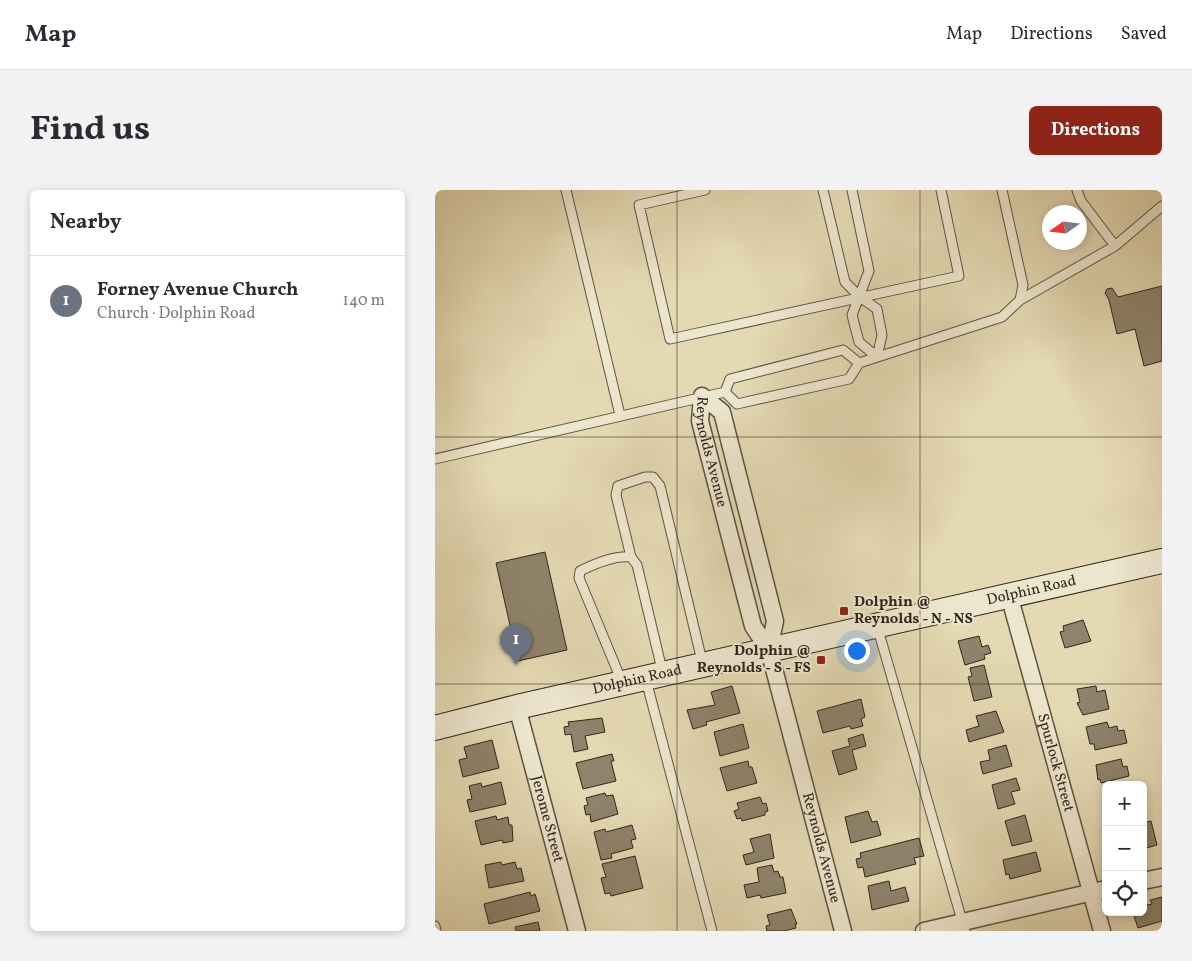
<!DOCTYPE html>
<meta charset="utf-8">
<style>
:root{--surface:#fff;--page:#f2f2f3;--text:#2b2b33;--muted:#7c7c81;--line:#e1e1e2;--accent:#8f2418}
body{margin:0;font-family:Vollkorn,serif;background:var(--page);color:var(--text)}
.controls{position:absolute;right:15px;bottom:15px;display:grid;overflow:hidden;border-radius:8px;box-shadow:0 2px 8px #0003}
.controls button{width:45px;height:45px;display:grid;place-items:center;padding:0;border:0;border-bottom:1px solid var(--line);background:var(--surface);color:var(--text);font:25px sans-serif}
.compass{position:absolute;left:607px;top:15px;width:45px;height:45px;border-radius:50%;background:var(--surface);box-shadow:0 2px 8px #0003;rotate:256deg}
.you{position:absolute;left:421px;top:460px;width:18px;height:18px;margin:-12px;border:4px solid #fff;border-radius:50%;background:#1a73e8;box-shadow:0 0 0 8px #1a73e833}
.badge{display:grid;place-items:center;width:32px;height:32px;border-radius:50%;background:var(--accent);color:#fff;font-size:16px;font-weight:700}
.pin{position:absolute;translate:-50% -41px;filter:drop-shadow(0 1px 2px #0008)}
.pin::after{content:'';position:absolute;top:26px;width:18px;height:15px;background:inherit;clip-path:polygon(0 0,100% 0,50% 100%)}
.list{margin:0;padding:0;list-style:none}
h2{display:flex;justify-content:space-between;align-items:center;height:65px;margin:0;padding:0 20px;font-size:21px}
h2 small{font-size:16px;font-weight:400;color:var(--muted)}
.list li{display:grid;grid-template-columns:32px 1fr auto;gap:15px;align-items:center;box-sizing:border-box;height:90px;padding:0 20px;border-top:1px solid var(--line)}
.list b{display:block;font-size:19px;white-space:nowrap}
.list p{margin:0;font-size:16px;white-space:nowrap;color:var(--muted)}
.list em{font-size:16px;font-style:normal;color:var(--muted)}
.icon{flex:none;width:28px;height:28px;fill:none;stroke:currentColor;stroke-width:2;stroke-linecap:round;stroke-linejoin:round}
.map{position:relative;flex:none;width:727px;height:741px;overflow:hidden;border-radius:8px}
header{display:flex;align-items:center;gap:30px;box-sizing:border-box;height:70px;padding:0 25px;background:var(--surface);border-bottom:1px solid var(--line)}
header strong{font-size:24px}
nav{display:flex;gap:28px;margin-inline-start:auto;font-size:18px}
.intro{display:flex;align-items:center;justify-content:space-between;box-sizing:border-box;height:120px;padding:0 30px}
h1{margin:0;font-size:35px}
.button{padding:12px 22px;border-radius:8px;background:var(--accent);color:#fff;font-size:18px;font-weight:700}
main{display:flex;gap:30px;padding:0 30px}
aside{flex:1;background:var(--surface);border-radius:8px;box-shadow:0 2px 8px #0003}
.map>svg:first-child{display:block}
</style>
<header>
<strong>Map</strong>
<nav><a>Map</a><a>Directions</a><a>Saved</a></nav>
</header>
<div class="intro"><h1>Find us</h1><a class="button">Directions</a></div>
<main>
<aside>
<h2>Nearby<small></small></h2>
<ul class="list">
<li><span class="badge" style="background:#6b7280">1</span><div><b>Forney Avenue Church</b><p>Church · Dolphin Road</p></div><em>140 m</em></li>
</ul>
</aside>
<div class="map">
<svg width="727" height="741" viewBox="0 0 727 741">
<rect width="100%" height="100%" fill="#e4d9b3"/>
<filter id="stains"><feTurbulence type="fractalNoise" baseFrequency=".004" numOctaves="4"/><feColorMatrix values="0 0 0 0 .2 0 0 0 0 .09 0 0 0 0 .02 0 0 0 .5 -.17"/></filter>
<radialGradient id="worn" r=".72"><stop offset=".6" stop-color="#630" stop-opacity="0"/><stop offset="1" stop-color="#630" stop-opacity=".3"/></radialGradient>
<path fill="#8e836b" stroke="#30261d" d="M 727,96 L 727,171 L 709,176 L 700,139 L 682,144 L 674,110 L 670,103 L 672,99 L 677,98 L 683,107 Z
M 110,362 L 132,460 L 83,471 L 61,373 Z
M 648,430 L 656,451 L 630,458 L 625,442 L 629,441 L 628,436 Z
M 544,446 L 547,457 L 553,455 L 556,463 L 549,465 L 550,469 L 530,475 L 523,451 Z
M 549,475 L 557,507 L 539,511 L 533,487 L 537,486 L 535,478 Z
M 297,496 L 305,523 L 271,532 L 272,535 L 258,539 L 252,520 L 280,515 L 276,502 Z
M 661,496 L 662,502 L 670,500 L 674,519 L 648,525 L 642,513 L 645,512 L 642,499 Z
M 426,509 L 430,527 L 426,529 L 428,536 L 416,539 L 415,536 L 388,543 L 382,521 Z
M 561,521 L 569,542 L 534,552 L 531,540 L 544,536 L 541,526 Z
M 167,528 L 170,542 L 150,546 L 153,559 L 139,562 L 136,544 L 130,545 L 129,537 L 134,536 L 133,532 Z
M 672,532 L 674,538 L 682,536 L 683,541 L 689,540 L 692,553 L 660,560 L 659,554 L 655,554 L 651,537 Z
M 308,534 L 314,558 L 285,566 L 279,542 Z
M 428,544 L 431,556 L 417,560 L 422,579 L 404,585 L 397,561 L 415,556 L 413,549 Z
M 57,550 L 64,578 L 28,587 L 24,570 L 32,568 L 29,557 Z
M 571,555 L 577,576 L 548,584 L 545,572 L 555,570 L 553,560 Z
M 177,564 L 179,571 L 176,571 L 181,591 L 148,599 L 141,573 Z
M 686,569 L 688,577 L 692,576 L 694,586 L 666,593 L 665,589 L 663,590 L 661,575 Z
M 313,571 L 314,577 L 317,577 L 322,593 L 292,601 L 285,578 Z
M 581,588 L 585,600 L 576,602 L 580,614 L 563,619 L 557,595 Z
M 66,592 L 71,614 L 35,622 L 32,610 L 37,609 L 34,596 L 46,593 L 47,597 Z
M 170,603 L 171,606 L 178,605 L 183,624 L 156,632 L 155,624 L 151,625 L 149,616 L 153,615 L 151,608 Z
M 325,607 L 328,614 L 331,613 L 333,621 L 330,622 L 330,625 L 307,631 L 306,628 L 302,629 L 299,621 L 304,619 L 302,613 Z
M 433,621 L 437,632 L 442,631 L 446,645 L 416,653 L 410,627 Z
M 590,625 L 597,651 L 577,656 L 570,631 Z
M 61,626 L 62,630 L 73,627 L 74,635 L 77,635 L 78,651 L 68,653 L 67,650 L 46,655 L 40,631 Z
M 716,631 L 722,655 L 708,659 L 708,633 Z
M 197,635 L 201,649 L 196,650 L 198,658 L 176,664 L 177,668 L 166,670 L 159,642 L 170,639 L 171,642 Z
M 335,644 L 339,668 L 311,675 L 308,665 L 319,662 L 315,649 Z
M 484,648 L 489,666 L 479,668 L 481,674 L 430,687 L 428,677 L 423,678 L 421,669 L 426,668 L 425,663 Z
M 601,662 L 606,681 L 575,689 L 574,684 L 571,685 L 568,670 Z
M 200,666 L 208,698 L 176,706 L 175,703 L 170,704 L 166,688 L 171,687 L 167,674 Z
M 66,672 L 67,675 L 80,672 L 82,679 L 86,678 L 89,691 L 54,698 L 50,675 Z
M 337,675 L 339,682 L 343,681 L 345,687 L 348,687 L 351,703 L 326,708 L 325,705 L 312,708 L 309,695 L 324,692 L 322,678 Z
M 454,691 L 456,701 L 470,697 L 474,711 L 437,720 L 433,696 Z
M 95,702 L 96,706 L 100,704 L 105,721 L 54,734 L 49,714 Z
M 727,707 L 727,731 L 703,738 L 699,726 L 700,722 L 708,722 L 708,716 L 717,714 L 715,710 Z
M 356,719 L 362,734 L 360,734 L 361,738 L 349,741 L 332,741 L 331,736 L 335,735 L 332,725 Z
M 103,732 L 105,741 L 81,741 L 80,737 Z"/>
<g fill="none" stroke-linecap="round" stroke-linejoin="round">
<g stroke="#5d5342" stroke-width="11">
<path id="lane" d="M 131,0 L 185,225
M 270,0 L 204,15 L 235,149 L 524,86 L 506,0
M 388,0 L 410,92 L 425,107 L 442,119 L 447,145 L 442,167 L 424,152 L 417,125 L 434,81 L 417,0
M 642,0 L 646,11 L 680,56
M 585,110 L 680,56 L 727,16
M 290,202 L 302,214 L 414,189 L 424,173 L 567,127 L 585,110 L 588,95 L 567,0
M 290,202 L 295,189 L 408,160 L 424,173
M 0,269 L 290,202
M 196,367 L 181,305 L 183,296 L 210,287 L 218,287 L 225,296 L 268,475
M 442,436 L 530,741
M 211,490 L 277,741
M 187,492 L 144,388 L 145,381 C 159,374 180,365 196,367 L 202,375 L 228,484
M 0,736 L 1,741"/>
</g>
<g stroke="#5d5342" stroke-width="19">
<g id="street">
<path id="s1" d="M 574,405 L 667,741"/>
<path id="s2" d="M 334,460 L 340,431 L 287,222 L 267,206 L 265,231 L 318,436 L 334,460 L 408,741"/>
<path id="s3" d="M 82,517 L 142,741"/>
<path d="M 708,691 L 727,687"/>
<path d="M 489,741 L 671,699"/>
</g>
</g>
<g stroke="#30261d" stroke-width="26">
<g id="secondary">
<path id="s4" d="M 0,538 L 82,517 L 727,371"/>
</g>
</g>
<use href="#lane" stroke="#ede6ce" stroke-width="9"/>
<use href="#street" stroke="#ede6ce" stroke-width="16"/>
<use href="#secondary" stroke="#ede6ce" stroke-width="24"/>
</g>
<path fill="none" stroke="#30261d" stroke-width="1" stroke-opacity="0.55" d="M 242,0 L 242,741M 485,0 L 485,741M 0,247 L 727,247M 0,494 L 727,494"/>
<g fill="#8f2418" stroke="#ede6ce" stroke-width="2">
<rect x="404" y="416" width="10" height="10" rx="2.5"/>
<rect x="381" y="465" width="10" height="10" rx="2.5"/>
</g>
<g text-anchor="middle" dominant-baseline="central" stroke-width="4" stroke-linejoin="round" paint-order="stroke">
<g font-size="15" fill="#30261d" stroke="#ede6ce">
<text stroke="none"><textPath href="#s2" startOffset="328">Reynolds Avenue</textPath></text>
<text stroke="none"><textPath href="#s4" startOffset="612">Dolphin Road</textPath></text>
<text stroke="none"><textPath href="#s4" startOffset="208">Dolphin Road</textPath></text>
<text stroke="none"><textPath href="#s1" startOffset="174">Spurlock Street</textPath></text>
<text stroke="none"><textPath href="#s3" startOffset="116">Jerome Street</textPath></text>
<text stroke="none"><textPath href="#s2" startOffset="741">Reynolds Avenue</textPath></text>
</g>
<g font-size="15" font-weight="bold" fill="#30261d" stroke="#ede6ce" text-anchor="start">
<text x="419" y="412">Dolphin @<tspan x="419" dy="17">Reynolds - N - NS</tspan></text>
<text x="376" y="461" text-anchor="end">Dolphin @<tspan x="376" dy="17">Reynolds - S - FS</tspan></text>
</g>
</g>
<rect width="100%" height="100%" filter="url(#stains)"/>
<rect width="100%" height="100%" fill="url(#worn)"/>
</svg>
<div class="controls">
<button>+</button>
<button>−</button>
<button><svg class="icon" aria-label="locate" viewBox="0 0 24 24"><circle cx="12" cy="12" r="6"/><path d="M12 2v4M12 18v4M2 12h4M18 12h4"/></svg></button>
</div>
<svg class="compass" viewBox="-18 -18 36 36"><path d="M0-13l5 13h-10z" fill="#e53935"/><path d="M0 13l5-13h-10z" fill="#7c7c81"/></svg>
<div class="you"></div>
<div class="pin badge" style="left:81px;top:475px;background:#6b7280">1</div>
</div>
</main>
